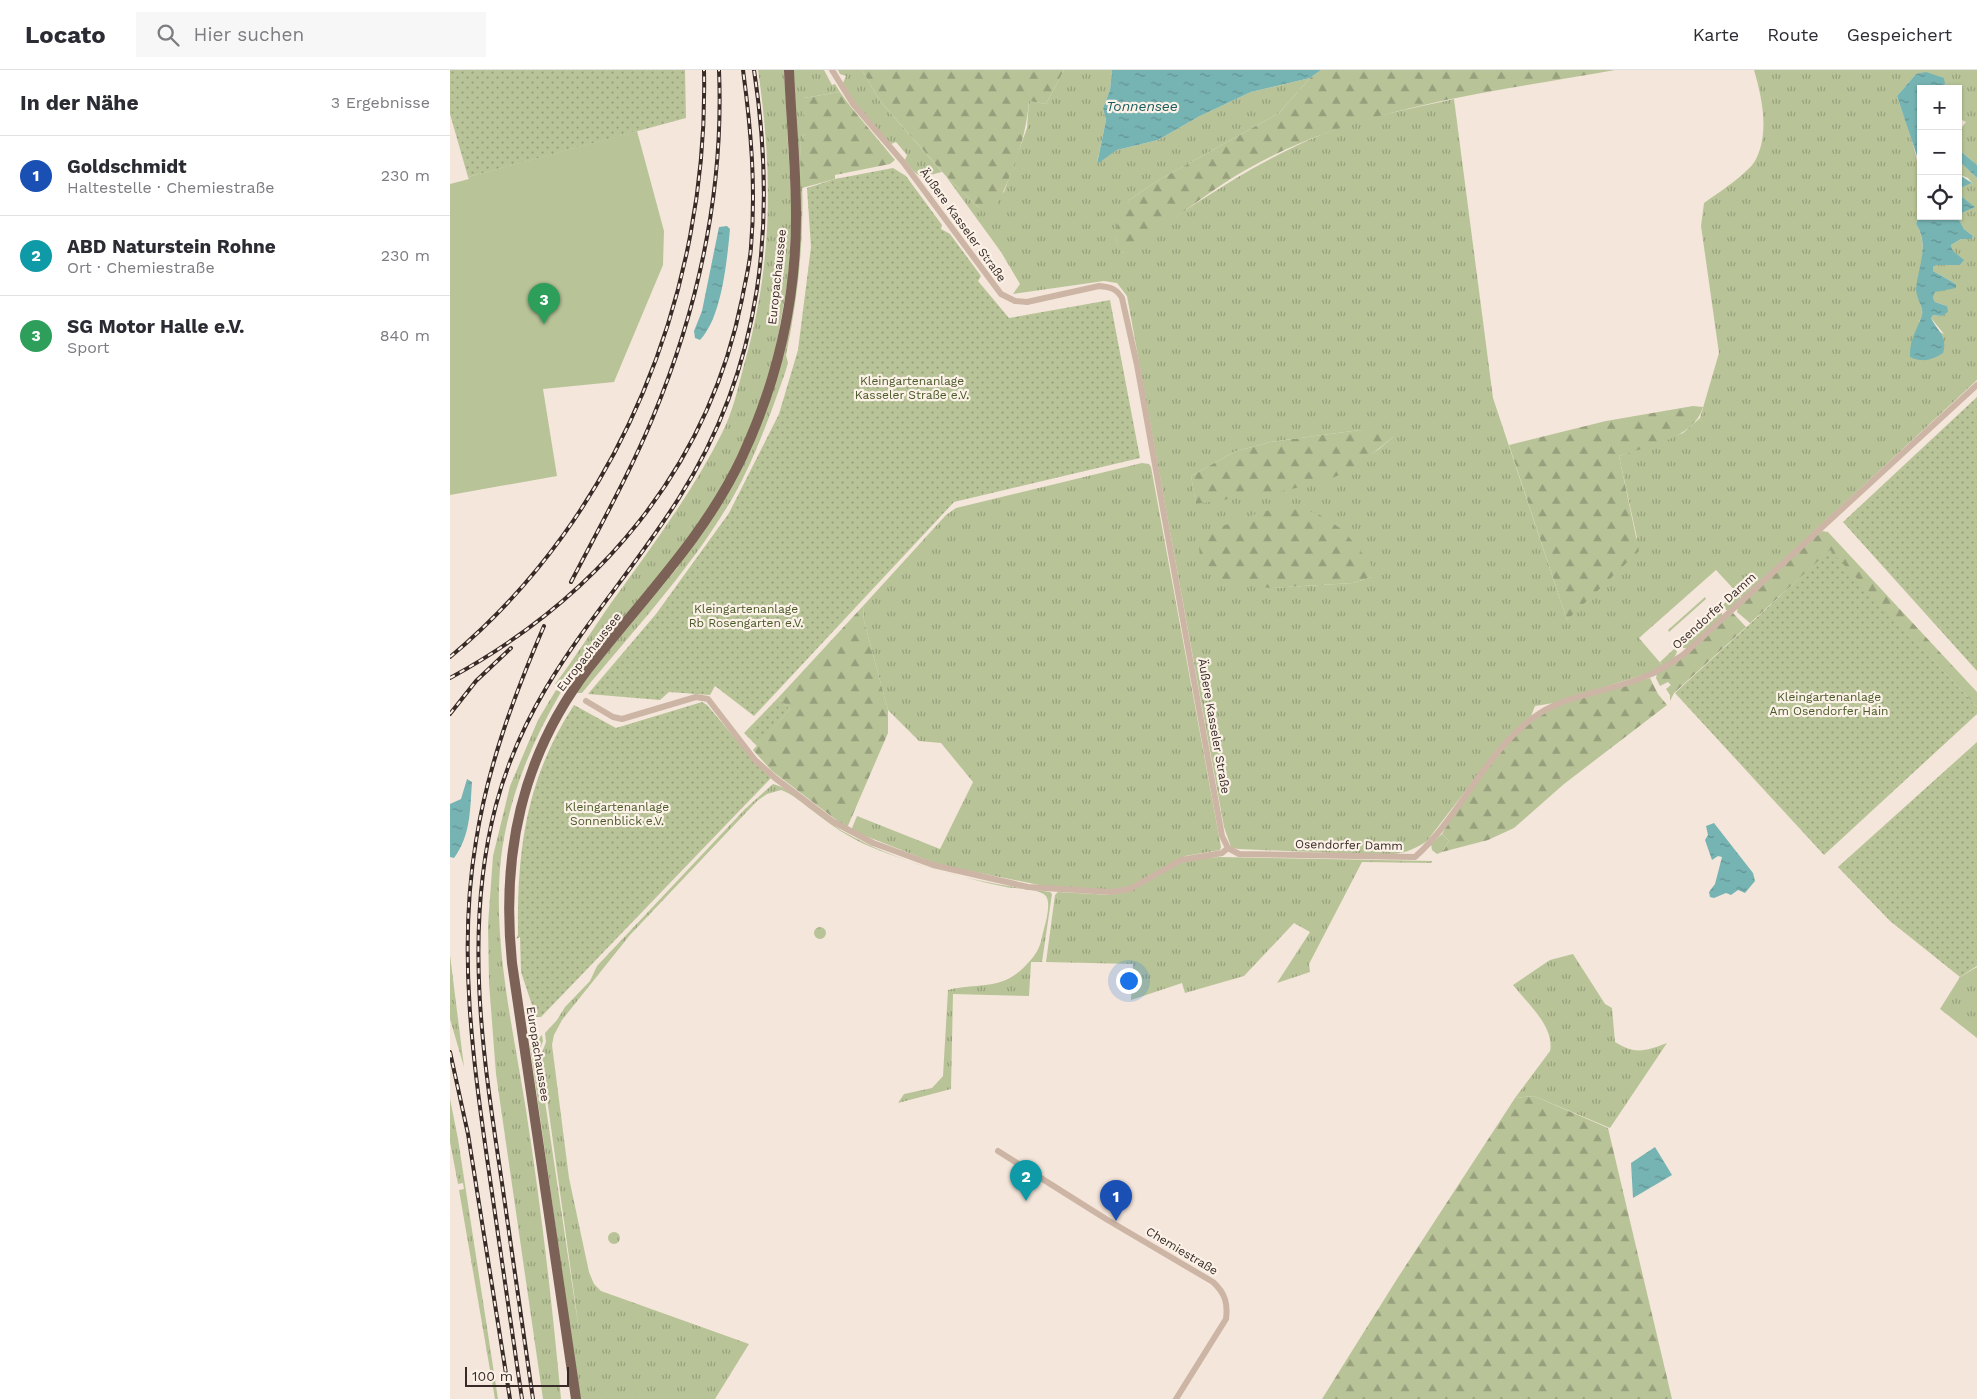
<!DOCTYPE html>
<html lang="de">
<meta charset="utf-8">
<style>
:root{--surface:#fff;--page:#f7f7f7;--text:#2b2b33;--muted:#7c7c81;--line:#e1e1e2;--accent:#b45309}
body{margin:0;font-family:"Work Sans",sans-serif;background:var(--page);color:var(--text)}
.controls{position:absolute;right:15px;top:15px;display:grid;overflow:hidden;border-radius:0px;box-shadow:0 1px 4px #0004}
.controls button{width:45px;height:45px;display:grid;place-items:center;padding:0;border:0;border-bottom:1px solid var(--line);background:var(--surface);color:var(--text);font:25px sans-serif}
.scale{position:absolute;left:15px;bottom:12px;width:104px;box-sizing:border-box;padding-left:5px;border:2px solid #382b27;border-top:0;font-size:14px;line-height:18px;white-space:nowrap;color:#382b27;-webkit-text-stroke:4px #fbf1e7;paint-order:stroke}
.you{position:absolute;left:678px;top:910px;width:18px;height:18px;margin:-12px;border:4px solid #fff;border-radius:50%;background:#1a73e8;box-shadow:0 0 0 8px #1a73e833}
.badge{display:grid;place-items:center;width:32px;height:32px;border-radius:50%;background:var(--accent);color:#fff;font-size:16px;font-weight:700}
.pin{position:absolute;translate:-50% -41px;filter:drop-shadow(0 1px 2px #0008)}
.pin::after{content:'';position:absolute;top:26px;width:18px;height:15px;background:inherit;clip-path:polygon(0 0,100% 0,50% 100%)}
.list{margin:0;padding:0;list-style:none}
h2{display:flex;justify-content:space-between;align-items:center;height:65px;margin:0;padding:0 20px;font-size:21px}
h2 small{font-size:16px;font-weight:400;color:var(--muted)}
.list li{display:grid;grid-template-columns:32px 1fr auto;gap:15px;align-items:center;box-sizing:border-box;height:80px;padding:0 20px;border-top:1px solid var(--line)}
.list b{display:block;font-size:19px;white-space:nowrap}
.list p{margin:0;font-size:16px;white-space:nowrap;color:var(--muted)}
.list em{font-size:16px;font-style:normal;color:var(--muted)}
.icon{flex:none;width:28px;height:28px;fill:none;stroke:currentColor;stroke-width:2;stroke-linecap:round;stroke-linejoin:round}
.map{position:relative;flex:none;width:1527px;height:1329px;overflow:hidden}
header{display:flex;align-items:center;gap:30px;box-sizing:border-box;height:70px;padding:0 25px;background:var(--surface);border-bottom:1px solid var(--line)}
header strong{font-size:24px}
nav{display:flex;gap:28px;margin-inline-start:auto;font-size:18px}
.search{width:350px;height:45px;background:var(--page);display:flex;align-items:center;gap:12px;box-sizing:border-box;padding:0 18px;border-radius:0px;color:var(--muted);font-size:19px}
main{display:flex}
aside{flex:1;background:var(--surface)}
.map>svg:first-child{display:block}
</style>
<header>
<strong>Locato</strong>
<div class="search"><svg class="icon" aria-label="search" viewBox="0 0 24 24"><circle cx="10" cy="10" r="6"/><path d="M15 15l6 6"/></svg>Hier suchen</div>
<nav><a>Karte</a><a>Route</a><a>Gespeichert</a></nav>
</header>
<main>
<aside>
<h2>In der Nähe<small>3 Ergebnisse</small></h2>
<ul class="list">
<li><span class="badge" style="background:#1a4fb4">1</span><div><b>Goldschmidt</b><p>Haltestelle · Chemiestraße</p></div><em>230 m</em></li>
<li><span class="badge" style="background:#0f9aa8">2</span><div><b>ABD Naturstein Rohne</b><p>Ort · Chemiestraße</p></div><em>230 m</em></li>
<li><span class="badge" style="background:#2e9e5b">3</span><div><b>SG Motor Halle e.V.</b><p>Sport</p></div><em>840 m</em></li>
</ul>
</aside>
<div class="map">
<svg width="1527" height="1329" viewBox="0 0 1527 1329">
<defs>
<pattern id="grass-tufts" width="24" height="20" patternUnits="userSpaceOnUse" patternTransform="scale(1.25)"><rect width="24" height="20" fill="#b8c498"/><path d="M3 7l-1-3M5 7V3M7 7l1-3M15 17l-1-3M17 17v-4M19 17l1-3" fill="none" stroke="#979f7c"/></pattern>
<pattern id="forest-firs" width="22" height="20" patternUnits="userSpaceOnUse" patternTransform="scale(1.25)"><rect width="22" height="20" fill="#b8c498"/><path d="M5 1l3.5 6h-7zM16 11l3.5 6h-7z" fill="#979f7c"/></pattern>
<pattern id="park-dots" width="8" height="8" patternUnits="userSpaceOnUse" patternTransform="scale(1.25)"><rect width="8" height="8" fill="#b8c498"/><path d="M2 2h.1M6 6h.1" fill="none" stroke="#979f7c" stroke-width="1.8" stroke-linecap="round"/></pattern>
<pattern id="water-ripples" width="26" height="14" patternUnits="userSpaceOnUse" patternTransform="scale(1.25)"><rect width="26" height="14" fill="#76b4b3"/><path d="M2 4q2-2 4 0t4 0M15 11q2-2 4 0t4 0" fill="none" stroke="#629392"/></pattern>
</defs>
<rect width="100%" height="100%" fill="#f4e6da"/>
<path fill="url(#grass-tufts)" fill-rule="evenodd" d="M 308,0 L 334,0 L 342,144 L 338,210 L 324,289 L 303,352 L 277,408 L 246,459 L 118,619 L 105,614 C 125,588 142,560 161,533 C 200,479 242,423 272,363 C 283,342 288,317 294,295 C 323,194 323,103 308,0 Z
M 344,0 L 374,0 L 382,15 L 385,14 L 390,22 L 354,28 L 354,64 L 350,73 C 356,145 351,214 336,285 L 338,293 L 335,303 C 320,345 305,388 283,427 C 242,498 184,560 132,623 L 126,623 L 150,591 L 227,498 L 273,430 L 340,251 Z
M 388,0 L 412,0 L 430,31 L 492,102 C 468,108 469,109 455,90 L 457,85 L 446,72 L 441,74 L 408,38 L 393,13 L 396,6 L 390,4 Z
M 614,0 L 662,0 L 660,20 L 653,38 L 656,50 L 647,93 L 667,80 L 708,70 L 748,47 L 801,22 L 860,8 L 829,43 L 707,111 L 679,130 L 666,169 L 672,183 C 742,136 809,87 889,58 C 926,44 966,38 1004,29 L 1043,328 L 1117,550 L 1187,468 L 1169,386 L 1233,363 L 1250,348 L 1269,283 L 1251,156 L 1254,133 C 1267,124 1298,103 1305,91 C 1320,64 1312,27 1304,0 L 1527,0 L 1527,95 L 1508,79 L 1508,56 L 1511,58 L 1516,52 L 1508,48 L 1508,19 L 1491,19 L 1495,14 L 1466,4 L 1447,26 C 1461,68 1479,109 1466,154 C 1483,181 1461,214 1473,243 L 1469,252 L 1494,264 L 1481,248 L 1483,245 L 1492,246 L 1497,242 L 1497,236 L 1485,232 L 1483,228 L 1485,222 L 1506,214 L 1483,201 L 1483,197 L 1487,195 L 1510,195 L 1513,190 L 1503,181 L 1501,175 L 1511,169 L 1522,169 L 1523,166 L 1514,159 L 1507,146 L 1524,137 L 1508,124 L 1509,118 L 1522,113 L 1518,108 L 1508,104 L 1508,90 L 1527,108 L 1527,310 L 1292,528 L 1266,500 L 1189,568 L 1213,596 L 1199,603 L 1104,633 L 1085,636 L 1081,646 L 1053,672 L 977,771 C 962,781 952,784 934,785 L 788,779 L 781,777 L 774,757 L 677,226 L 667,213 L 654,211 L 563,224 L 570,214 L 551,182 L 495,105 L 529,138 L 554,122 L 577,58 L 579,31 L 596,34 ZM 910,360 L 943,367 L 929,379 L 884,407 L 840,418 L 746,433 L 741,406 L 784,382 L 820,372 ZM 922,507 L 903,513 L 820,518 Z
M 692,393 L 699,394 L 701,397 L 771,777 L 770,780 L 735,786 L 688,813 L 675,818 L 663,820 L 594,816 L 487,794 L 403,761 L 402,758 L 407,746 L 490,779 L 523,712 L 491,673 L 469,671 L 438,640 L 414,551 L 413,536 L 496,445 L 506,438 Z
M 106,620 L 111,622 C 81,673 58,729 51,788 C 42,871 63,958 76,1040 C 91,1136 102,1232 111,1329 L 93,1329 L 46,1004 L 39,913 L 38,855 L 43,786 L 60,716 L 88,650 Z
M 323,714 C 348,721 372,750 396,763 C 456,797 532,814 600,822 L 602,824 L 592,892 L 581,892 L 579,926 L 503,924 L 501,1019 L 448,1033 L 454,1024 L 482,1018 L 493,1006 L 498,920 C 530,912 552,922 578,893 C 585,886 590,878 592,867 C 594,857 602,835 596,826 C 589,818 566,819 556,817 C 509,807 465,795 421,777 C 399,768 381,755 363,741 C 353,734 343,724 331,720 L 317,724 L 307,731 L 180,865 L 112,950 L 104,965 L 102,975 L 119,1108 L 139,1202 L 144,1214 L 151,1221 L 299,1274 L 265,1329 L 130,1329 L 80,976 L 92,965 L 93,971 L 88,984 L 130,1267 L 91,985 L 96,972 L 95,963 L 107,950 L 115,937 L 140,911 L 147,896 L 295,739 Z
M 992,764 L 999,771 L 992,782 L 987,784 L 982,780 L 981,774 Z
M 769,787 L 982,791 L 981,793 L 912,792 L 859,894 L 860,902 L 827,913 L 860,862 L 844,853 L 794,906 L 735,923 L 732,913 L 681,930 L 683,894 L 596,892 L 605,825 L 608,822 L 661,825 L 727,794 L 745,789 Z
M364 863a6 6 0 1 1 12 0a6 6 0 1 1-12 0Z
M 1123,884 L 1155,934 L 1162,938 L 1165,972 C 1185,985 1196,981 1217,973 L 1160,1058 L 1084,1026 L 1065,1028 L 1100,981 C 1105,957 1077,933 1063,915 L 1100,890 Z
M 0,885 L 14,997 L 0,949 Z
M 1527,897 L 1527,968 L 1490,939 L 1510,907 Z
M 0,1029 L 8,1069 L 48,1329 L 45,1329 L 9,1120 L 14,1119 L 13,1113 L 8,1114 L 0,1072 Z
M158 1168a6 6 0 1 1 12 0a6 6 0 1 1-12 0Z"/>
<path fill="url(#forest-firs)" d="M 412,0 L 614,0 L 596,34 L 579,31 C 576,69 562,105 545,139 L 529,138 L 495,105 L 430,31 Z
M 871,0 L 1165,0 C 1038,23 900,37 787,105 C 751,127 717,155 682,179 L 671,183 L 666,169 L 668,151 L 679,130 L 707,111 L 829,43 L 860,8 Z
M 390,22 L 400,36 L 445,90 L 440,94 L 385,105 L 385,109 L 352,118 L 350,73 L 354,64 L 354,28 Z
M 1243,336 L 1253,337 C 1244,369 1197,376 1169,386 L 1189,481 L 1117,550 L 1059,375 L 1156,351 Z
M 910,360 L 936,361 L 943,367 C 927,380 902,401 882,408 C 840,423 791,426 746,434 L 741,406 L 784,382 L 820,372 Z
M 843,439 L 867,443 L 893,460 L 921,494 L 922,507 L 903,513 L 820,518 L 776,512 L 750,488 L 748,465 L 814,441 Z
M 1372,461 L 1378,462 L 1527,622 L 1527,637 L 1380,481 L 1300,553 L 1287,542 L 1288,537 Z
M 1286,523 L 1292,529 L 1280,540 L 1276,540 L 1273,535 Z
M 1255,527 L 1256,529 L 1219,562 L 1218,560 Z
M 413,536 L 414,551 L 438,640 L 438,663 L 397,758 L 322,701 L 303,680 L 340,639 L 328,628 Z
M 1268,539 L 1272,543 L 1272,548 L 1238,578 L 1233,578 L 1229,574 Z
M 1283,543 L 1296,557 L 1224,623 L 1220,631 L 1220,625 L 1216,619 L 1221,615 L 1218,612 L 1210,616 L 1206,608 L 1207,603 Z
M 1225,578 L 1227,582 L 1224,588 L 1213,596 L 1210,592 Z
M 1200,608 L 1208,624 L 1217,635 L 1114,714 L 1064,758 L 1038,770 L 992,782 L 999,771 L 992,764 L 996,757 C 1025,718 1053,666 1097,642 C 1128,625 1166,618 1200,608 Z
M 1084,1026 L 1158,1058 L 1222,1329 L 872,1329 L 947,1209 L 1065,1028 Z"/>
<path fill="url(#park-dots)" d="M 0,0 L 235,0 L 236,48 L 18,107 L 0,44 Z
M 443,98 L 456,106 L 492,155 L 491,159 L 500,164 L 531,206 L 528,211 L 559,248 L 660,230 L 690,388 L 504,432 L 304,646 L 265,616 L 260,625 L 219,622 L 210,630 L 138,624 L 206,544 L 279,443 L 329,344 L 348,280 L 361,177 L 357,118 L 385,109 Z
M 1527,327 L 1527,601 L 1393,452 Z
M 1380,480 L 1527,637 L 1527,644 L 1374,785 L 1225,623 Z
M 328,628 L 340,639 L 307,676 L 294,663 Z
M 252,632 L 257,635 L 305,692 L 321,708 L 91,947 L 86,947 L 71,902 L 70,867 L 66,869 L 68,865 C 67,779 76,709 124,635 L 166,658 Z
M 1527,672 L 1527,896 L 1510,907 L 1440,851 L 1388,797 Z"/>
<path fill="#b8c498" d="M 187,61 L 214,161 L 213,195 L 164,312 L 93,319 L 107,406 L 0,425 L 0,114 L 19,109 L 18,107 Z"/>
<path fill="url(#water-ripples)" d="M 662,0 L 871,0 L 860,8 L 801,22 L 748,47 L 708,70 L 667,80 L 647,94 L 656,50 L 653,38 L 660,20 Z
M 1476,2 L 1494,8 L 1495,14 L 1491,19 L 1471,19 L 1471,103 L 1467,86 L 1447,26 L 1466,4 Z
M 1508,79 L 1527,95 L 1527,108 L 1508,90 Z
M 1508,104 L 1522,113 L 1508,119 Z
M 1508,124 L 1525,137 L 1508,145 Z
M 1471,138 L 1471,146 L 1507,146 L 1514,159 L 1523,166 L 1522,169 L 1511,169 L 1501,175 L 1503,181 L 1514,190 L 1510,195 L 1487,195 L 1483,197 L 1483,201 L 1506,214 L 1506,218 L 1485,222 L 1483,228 L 1485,232 L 1497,236 L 1498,242 L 1492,246 L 1483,245 L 1481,248 C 1488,262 1498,266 1493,283 C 1482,290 1473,293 1460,287 C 1459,270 1467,260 1472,245 C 1474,238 1466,228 1466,219 C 1468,196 1480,176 1466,154 Z
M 277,156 L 280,159 C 277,190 272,247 250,270 L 245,268 L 244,261 L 252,241 L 269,157 Z
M 17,709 L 22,712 C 20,739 21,765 4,788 L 0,787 L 0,734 L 11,729 Z
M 1264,753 L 1303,803 L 1305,811 L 1295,823 L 1288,820 L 1281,825 L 1276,823 L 1264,828 L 1260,827 L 1259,822 L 1265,814 L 1272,787 L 1268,786 L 1262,790 L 1255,770 L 1258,765 L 1256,756 Z
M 1205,1077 L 1222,1105 L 1183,1128 L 1181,1093 Z"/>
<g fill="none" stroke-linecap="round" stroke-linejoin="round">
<path stroke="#cdb5a5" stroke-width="6" d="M 382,0 L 403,34 L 453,92 L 551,224 L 565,231 L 577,232 L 649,216 C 660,217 666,218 672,228 L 687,295 L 772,766 L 778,778 L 789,784 L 965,787 C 1012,745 1036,678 1090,643 C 1121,624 1161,621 1194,607 C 1209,602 1221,593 1234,584 L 1527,315
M 136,631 L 163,647 L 172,649 L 246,627 L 258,629 L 305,690 L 325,708 L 382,751 L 423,773 L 483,795 L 578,817 L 661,822 L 680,819 L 731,790 L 772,783 L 778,778
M 548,1081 L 656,1149 L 763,1212 C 775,1223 778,1233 776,1249 L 726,1329"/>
<path stroke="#7c6156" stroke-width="10" d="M 126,1329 L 62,893 C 51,785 71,687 138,599 C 192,529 254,468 292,387 C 327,312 346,229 346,146 C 346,97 341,49 339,0"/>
<g stroke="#382b27" stroke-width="4">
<path id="rail" d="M 121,512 C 149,458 180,403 203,347 C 249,236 274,120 269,0
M 0,587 C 171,445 259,219 254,0
M 0,608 C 149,527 258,398 292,229 C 295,212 300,194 301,177 C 306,117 301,59 293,0
M 0,644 L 26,611 L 61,578
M 0,982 L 18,1064 L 60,1329
M 72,1329 C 61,1256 51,1183 40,1109 C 24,997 7,884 26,771 C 38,695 64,626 94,556
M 83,1329 C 72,1257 62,1185 52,1113 C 33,987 13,860 46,735 C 80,607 162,534 229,428 C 313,296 327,151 304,0"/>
</g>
<use href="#rail" stroke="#fbf1e7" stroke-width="2" stroke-dasharray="5.5" stroke-linecap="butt"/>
</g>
<g text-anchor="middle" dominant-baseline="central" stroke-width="4.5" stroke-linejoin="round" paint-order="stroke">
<g font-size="12" fill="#382b27" stroke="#fbf1e7">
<text transform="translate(513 155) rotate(54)">Äußere Kasseler Straße</text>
<text transform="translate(327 207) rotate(-84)">Europachaussee</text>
<text transform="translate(1264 541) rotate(-42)">Osendorfer Damm</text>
<text transform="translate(139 582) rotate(-52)">Europachaussee</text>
<text transform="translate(764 656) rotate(80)">Äußere Kasseler Straße</text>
<text transform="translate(899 775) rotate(1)">Osendorfer Damm</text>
<text transform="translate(88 984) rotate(81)">Europachaussee</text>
<text transform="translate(732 1181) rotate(31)">Chemiestraße</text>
</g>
<g font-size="12" fill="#495928" stroke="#fbf1e7">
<text x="462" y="311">Kleingartenanlage<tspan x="462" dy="14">Kasseler Straße e.V.</tspan></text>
<text x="296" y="539">Kleingartenanlage<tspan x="296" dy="14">Rb Rosengarten e.V.</tspan></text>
<text x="1379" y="627">Kleingartenanlage<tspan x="1379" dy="14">Am Osendorfer Hain</tspan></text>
<text x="167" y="737">Kleingartenanlage<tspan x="167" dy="14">Sonnenblick e.V.</tspan></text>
</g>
<g font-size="14" font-style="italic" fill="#185c5e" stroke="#fbf1e7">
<text x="692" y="36">Tonnensee</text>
</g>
</g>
</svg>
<div class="controls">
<button>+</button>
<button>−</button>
<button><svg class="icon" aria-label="locate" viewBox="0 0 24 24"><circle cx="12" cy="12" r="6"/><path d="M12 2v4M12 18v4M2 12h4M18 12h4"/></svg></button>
</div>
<div class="scale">100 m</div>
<div class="you"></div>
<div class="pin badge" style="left:666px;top:1151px;background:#1a4fb4">1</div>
<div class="pin badge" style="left:576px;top:1131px;background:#0f9aa8">2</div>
<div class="pin badge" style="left:94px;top:254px;background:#2e9e5b">3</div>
</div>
</main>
